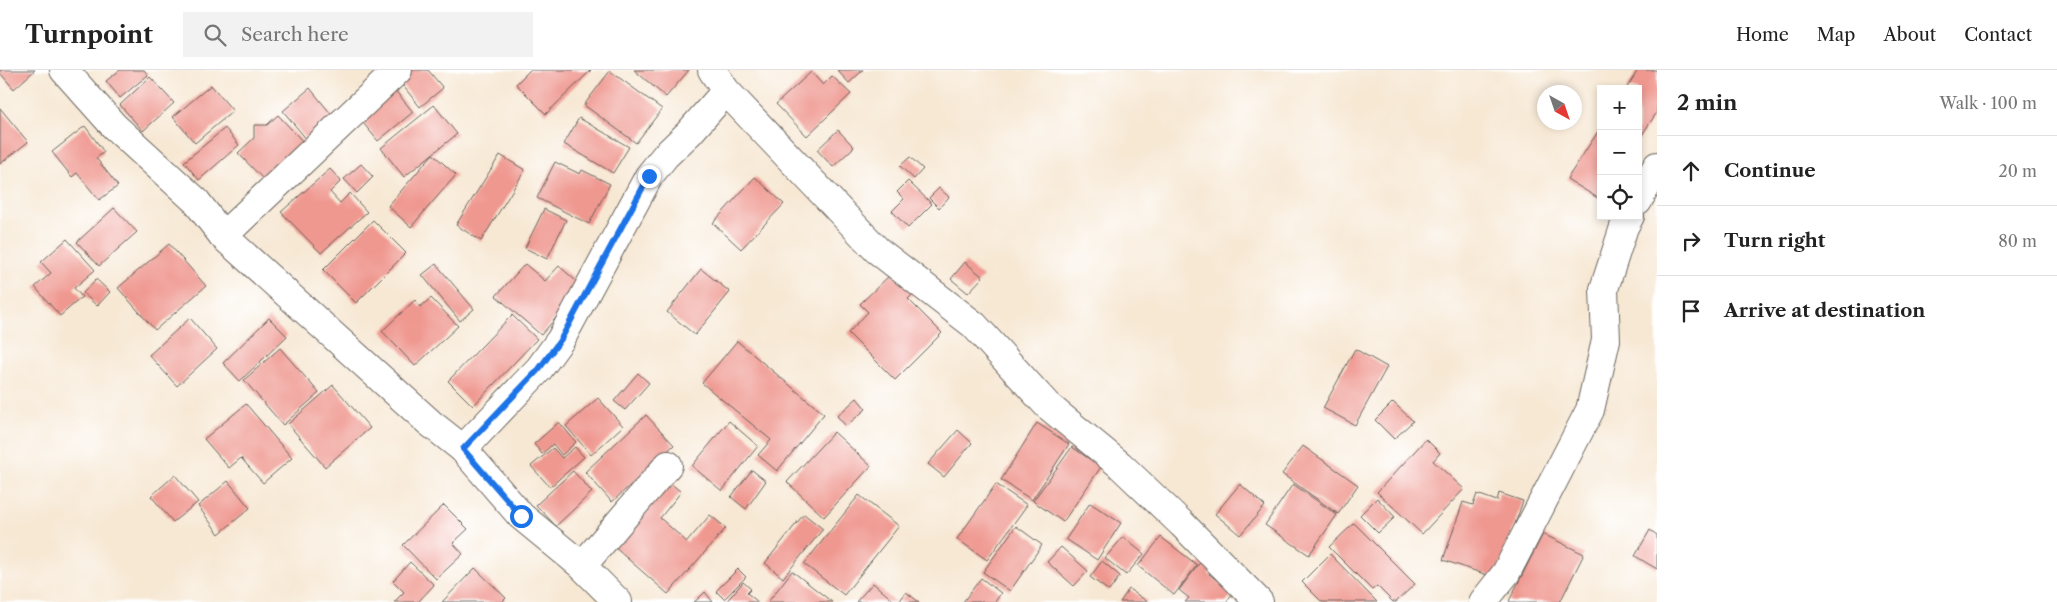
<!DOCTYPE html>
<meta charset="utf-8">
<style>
:root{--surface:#fff;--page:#f2f2f2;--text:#222;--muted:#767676;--line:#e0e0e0}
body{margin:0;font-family:"Libre Caslon Text",serif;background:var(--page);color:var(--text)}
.controls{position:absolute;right:15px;top:15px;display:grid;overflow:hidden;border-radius:0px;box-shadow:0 2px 8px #0003}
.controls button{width:45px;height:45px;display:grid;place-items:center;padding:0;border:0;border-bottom:1px solid var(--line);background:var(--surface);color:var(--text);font:25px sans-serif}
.compass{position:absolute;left:1537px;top:15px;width:45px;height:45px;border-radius:50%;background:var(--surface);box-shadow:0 2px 8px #0003;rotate:140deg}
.stop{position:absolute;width:15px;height:15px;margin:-11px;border:4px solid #1a73e8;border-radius:50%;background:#fff}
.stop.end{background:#1a73e8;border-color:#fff;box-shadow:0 1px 5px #0008}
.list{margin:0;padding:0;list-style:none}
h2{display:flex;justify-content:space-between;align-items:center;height:65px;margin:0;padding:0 20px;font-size:21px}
h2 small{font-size:16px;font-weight:400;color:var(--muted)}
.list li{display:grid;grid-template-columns:32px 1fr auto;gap:15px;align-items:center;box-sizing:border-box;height:70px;padding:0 20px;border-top:1px solid var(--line)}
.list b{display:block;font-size:19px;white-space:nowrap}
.list em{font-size:16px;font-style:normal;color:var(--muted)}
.icon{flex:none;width:28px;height:28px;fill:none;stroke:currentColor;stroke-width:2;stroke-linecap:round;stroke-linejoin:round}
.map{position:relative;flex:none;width:1657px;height:532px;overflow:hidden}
header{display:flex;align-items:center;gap:30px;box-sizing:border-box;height:70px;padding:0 25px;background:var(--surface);border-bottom:1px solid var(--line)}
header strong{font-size:24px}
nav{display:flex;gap:28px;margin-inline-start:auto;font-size:18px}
.search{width:350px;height:45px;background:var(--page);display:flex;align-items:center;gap:12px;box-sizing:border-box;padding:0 18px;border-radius:0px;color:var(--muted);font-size:19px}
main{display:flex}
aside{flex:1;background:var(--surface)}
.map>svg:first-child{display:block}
</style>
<header>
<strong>Turnpoint</strong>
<div class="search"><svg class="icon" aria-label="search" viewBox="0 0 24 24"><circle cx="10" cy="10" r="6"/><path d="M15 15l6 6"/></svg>Search here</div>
<nav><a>Home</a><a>Map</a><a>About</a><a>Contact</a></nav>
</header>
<main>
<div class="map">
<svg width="1657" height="532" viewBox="0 0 1657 532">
<rect width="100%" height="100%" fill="#fff"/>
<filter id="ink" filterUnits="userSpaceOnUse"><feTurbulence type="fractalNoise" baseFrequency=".02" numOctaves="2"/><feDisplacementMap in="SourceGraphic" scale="10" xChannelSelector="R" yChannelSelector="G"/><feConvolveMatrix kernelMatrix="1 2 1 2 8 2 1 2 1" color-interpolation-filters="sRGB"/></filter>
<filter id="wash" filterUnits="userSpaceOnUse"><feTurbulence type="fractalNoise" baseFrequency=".0096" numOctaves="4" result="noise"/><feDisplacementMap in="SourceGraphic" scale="20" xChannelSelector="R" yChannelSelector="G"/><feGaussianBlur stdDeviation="1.12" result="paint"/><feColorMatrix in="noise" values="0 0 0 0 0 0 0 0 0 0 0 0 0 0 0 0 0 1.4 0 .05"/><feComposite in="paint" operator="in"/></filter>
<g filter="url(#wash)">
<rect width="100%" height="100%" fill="#f7e8d4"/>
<g id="blocks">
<path fill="#ef9890" d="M 0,0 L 35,0 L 14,19 L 0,3 Z
M 120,0 L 144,0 L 148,5 L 120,28 L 106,11 Z
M 404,0 L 428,0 L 443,18 L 420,37 L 396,7 Z
M 530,0 L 591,0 L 546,44 L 516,14 Z
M 634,0 L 689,0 L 666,27 Z
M 837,0 L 863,0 L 849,13 Z
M 1638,0 L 1657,0 L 1657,42 L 1638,71 L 1638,19 L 1626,19 Z
M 610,1 L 662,39 L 636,73 L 584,35 Z
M 811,2 L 823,15 L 832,6 L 851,24 L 807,66 L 776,34 Z
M 150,7 L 174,33 L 143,61 L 120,35 Z
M 211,15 L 233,41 L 195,73 L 173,47 Z
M 310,18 L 335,49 L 308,71 L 283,41 Z
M 394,19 L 413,42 L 378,71 L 359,48 Z
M 434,35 L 457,64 L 404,107 L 381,78 Z
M 0,38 L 28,72 L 0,94 Z
M 278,45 L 306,75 L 266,112 L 238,83 L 254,68 L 254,55 L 267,55 Z
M 579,48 L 629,77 L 613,103 L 564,74 Z
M 85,56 L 104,82 L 96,88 L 118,116 L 99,130 L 77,103 L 72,107 L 52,82 Z
M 1601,57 L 1601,130 L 1567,109 Z
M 225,58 L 239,75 L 199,110 L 184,92 Z
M 838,60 L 854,77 L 833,97 L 817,80 Z
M 433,84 L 456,105 L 411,157 L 388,136 Z
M 500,85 L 525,100 L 481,171 L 456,155 Z
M 910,87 L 923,99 L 914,109 L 900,96 Z
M 555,92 L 580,104 L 582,100 L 610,114 L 589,154 L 537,128 Z
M 361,94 L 373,107 L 357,123 L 344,109 Z
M 330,99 L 341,111 L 330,122 L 340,133 L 350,123 L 367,142 L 321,183 L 281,142 Z
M 755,107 L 784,134 L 741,179 L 713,153 Z
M 908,111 L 932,134 L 908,158 L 892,141 L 904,129 L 897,122 Z
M 939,118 L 949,127 L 939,138 L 929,128 Z
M 114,138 L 137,162 L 99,196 L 77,172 Z
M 544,139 L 566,150 L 547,189 L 525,178 Z
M 373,150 L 406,183 L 356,233 L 323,200 Z
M 67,169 L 95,200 L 74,218 L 82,227 L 60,246 L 35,217 L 51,203 L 41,192 Z
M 169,174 L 206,216 L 155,260 L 118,218 Z
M 965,192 L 983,207 L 968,223 L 951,209 Z
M 436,194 L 474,239 L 460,251 L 422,205 Z
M 525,194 L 545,211 L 559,196 L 583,217 L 541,265 L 496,226 Z
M 701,199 L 730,222 L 695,265 L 667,242 Z
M 893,202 L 914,223 L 908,229 L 942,263 L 895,310 L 848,263 L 868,242 L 860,234 Z
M 96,209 L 110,222 L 97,236 L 83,223 Z
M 431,228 L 458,256 L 415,296 L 382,261 L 415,230 L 420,237 Z
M 512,245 L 537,269 L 473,336 L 448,311 Z
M 190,248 L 217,279 L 177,316 L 149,285 Z
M 269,248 L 287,266 L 240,311 L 223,293 Z
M 737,271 L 824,344 L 777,401 L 758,385 L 771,370 L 702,313 Z
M 280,278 L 319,323 L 283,355 L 244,310 Z
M 1355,279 L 1387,297 L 1355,355 L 1323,338 Z
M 638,303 L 649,313 L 625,340 L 614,331 Z
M 333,315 L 370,358 L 325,397 L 288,354 Z
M 598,328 L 623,356 L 591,385 L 566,356 Z
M 857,328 L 866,339 L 846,356 L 837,346 Z
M 1393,332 L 1413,351 L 1394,369 L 1375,350 Z
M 246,334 L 292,388 L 263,413 L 241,388 L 229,398 L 204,369 Z
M 646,345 L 674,375 L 612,432 L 585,402 Z
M 729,351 L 758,376 L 722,421 L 692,396 Z
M 559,352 L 576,372 L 562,385 L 553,374 L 542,384 L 534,374 Z
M 1037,353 L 1069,374 L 1032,430 L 1001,410 Z
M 958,360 L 972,373 L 944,407 L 928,394 Z
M 834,362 L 871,396 L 824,447 L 787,412 Z
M 1426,369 L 1440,383 L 1433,391 L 1464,419 L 1422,464 L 1377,422 Z
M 1303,376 L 1358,415 L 1338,444 L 1282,404 Z
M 575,377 L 584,387 L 550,417 L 531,396 L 553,378 L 562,388 Z
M 1072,377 L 1101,397 L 1063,452 L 1033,431 Z
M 752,400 L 766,411 L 746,439 L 731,427 Z
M 573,401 L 592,422 L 556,456 L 536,435 Z
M 175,405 L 198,432 L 173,452 L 151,426 Z
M 228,411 L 250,438 L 219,464 L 198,436 Z
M 668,411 L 681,422 L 660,448 L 687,472 L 710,445 L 726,458 L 668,524 L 612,475 Z
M 996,414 L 1027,435 L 987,490 L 957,469 Z
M 1240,414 L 1265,436 L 1240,465 L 1215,444 Z
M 1293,414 L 1337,445 L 1309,485 L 1265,455 Z
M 1499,423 L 1523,431 L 1496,508 L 1443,490 L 1463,432 L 1473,435 L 1477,424 L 1497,431 Z
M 859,425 L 899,456 L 844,525 L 804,494 Z
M 1377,428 L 1395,447 L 1378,463 L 1360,445 Z
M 1090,433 L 1121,453 L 1097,490 L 1066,469 Z
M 444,435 L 468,459 L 453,473 L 463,484 L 436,509 L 403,475 Z
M 804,444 L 823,459 L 783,508 L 765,493 Z
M 1354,453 L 1415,514 L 1396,532 L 1393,532 L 1377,516 L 1372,520 L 1329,477 Z
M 1016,456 L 1042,475 L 1010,521 L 983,502 Z
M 1650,460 L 1657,465 L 1657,499 L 1635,486 Z
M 1543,464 L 1584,484 L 1560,532 L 1511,532 L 1509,531 Z
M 1123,467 L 1144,484 L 1126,505 L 1105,488 Z
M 1161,467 L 1197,495 L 1174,525 L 1138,496 Z
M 1061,477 L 1088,501 L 1074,516 L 1047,492 Z
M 1330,484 L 1377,532 L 1322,532 L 1302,512 Z
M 1202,490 L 1213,498 L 1209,504 L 1233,523 L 1226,532 L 1185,532 L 1189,528 L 1179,520 Z
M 1102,491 L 1120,506 L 1109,521 L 1090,507 Z
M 410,492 L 434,515 L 418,532 L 394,532 L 404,522 L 393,511 Z
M 475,498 L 506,528 L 502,532 L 442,532 Z
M 738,499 L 746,507 L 724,529 L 716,521 Z
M 792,501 L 832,532 L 768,532 Z
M 981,508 L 1001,523 L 995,532 L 963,532 Z
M 743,512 L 751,519 L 747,523 L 758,532 L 726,532 Z
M 873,513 L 895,532 L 856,532 Z
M 1129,519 L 1148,532 L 1120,532 Z
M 705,522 L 713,532 L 694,532 L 699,528 Z
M 906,522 L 919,532 L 899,532 Z"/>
</g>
</g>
<g filter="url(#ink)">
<use href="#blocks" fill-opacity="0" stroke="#69635c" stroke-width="1"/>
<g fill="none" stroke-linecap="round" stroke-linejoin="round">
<g stroke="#69635c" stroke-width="30">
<path id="minor" d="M 712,0 L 726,21 L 877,180 L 974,255 L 1047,335 L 1120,395 L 1182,454 L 1259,532
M 1638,131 L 1657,96
M 223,166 L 398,0
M 463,379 L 539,299 L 561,269 L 649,106 L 665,86 L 689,63 L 726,21
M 582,496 L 668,395
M 1483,532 L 1506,503 L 1590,340 L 1606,270 L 1604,219 L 1624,157 L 1630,146"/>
</g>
<g stroke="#69635c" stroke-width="30">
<path id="tertiary" d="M 64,0 L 114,56 L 196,131 L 223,166 L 430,353 L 463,379 L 521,446 L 582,496 L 618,532"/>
</g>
<use href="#minor" stroke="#fff" stroke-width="28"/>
<use href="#tertiary" stroke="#fff" stroke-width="28"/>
</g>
</g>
<g fill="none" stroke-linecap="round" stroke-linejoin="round" filter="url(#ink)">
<path stroke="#1a73e8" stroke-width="6" d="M 521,446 L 463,379 L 539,299 L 561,269 L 649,106"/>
</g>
</svg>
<div class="controls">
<button>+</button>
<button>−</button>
<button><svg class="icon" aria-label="locate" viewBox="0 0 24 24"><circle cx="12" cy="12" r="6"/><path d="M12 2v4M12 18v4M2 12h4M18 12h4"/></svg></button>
</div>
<svg class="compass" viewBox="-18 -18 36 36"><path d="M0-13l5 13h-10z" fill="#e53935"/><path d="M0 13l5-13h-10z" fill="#767676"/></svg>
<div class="stop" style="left:521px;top:446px"></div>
<div class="stop end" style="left:649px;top:106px"></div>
</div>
<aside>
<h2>2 min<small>Walk · 100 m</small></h2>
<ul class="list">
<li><svg class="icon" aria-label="ahead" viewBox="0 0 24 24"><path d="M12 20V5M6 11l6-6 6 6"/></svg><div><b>Continue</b></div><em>20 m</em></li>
<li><svg class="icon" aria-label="right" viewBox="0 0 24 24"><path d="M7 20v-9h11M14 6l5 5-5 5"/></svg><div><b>Turn right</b></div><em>80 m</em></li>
<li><svg class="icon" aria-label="arrive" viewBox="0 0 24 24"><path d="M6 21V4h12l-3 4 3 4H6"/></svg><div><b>Arrive at destination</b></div></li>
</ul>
</aside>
</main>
